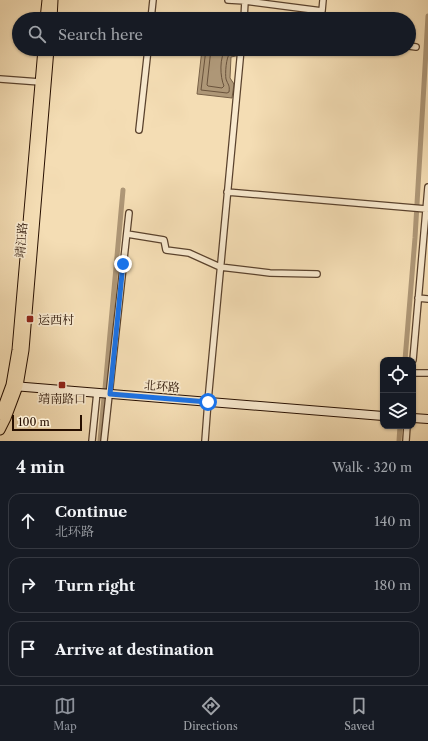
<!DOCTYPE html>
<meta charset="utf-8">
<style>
:root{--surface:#171b24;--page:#20242c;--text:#f1f3f6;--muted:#9ea1a6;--line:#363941;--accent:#8c9099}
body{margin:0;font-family:"Libre Caslon Text","Noto Serif SC",serif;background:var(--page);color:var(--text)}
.controls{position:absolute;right:12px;bottom:12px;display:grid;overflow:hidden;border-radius:8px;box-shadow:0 1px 3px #0004}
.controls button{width:36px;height:36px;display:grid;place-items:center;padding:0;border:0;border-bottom:1px solid var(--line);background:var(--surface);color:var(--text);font:20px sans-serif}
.scale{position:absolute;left:12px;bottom:10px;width:70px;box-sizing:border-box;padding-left:4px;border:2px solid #270f00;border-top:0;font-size:11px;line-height:14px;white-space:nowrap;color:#270f00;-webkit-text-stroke:3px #f8e9ce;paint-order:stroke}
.stop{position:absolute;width:12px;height:12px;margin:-9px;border:3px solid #1a73e8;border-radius:50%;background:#fff}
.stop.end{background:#1a73e8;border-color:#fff;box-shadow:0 1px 4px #0008}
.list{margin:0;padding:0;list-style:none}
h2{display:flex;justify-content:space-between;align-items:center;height:52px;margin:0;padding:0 16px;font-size:17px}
h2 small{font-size:13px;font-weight:400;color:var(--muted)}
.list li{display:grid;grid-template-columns:26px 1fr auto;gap:12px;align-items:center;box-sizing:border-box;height:56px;margin:0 8px 8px;padding:0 8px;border:1px solid var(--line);border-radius:12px}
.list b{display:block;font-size:15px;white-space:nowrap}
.list p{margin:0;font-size:13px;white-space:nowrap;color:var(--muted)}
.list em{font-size:13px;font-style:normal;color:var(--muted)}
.icon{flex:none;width:22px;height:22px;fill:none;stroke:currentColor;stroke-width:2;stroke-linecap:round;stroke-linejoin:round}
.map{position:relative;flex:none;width:428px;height:441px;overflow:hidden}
.search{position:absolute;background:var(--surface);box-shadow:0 1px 3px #0004;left:12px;right:12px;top:12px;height:44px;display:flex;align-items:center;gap:10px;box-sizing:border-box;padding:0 14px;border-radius:22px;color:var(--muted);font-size:15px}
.sheet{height:244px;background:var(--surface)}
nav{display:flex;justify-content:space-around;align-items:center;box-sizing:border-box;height:56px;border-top:1px solid var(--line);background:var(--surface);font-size:11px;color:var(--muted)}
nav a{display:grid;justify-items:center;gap:2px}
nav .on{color:var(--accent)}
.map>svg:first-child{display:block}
</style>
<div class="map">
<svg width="428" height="441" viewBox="0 0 428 441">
<rect width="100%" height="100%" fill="#f4ddb4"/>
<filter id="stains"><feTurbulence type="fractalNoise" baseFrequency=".005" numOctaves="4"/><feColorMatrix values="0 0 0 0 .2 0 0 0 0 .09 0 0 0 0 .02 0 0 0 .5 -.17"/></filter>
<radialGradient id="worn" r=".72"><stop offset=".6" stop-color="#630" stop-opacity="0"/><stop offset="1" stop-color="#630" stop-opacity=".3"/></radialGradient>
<path fill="#ae9777" stroke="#786147" d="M 202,49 L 241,49 L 240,55 L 231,57 L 230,78 L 234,84 L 232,98 L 197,94 Z"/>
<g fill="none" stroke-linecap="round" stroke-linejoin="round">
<path stroke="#6a533c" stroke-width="1" d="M 206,49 L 201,90 L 227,93 L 229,92 C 230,85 228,85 226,79 C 225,74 226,57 230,53 L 236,51 L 237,49
M 211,49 L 207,85 L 208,86 L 222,88 L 224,86 C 220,77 219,57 226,49"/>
<path stroke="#ae9777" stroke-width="5" d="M 405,360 L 415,238 L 428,16
M 105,389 L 123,190
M 100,441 L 104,397
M 399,441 L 400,426"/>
<g stroke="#5a422d" stroke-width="8">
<path id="minor" d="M 228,0 L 245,1 L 322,11 L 323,0
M 151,19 L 153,0
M 244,19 L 245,1
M 409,46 L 416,47
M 0,79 L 40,82
M 139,130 L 148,49
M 227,192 L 426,209
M 127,234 L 164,240 L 166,250 L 189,253 L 220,267 L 270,273 L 317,274
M 418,298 L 428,299
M 413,360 L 428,187
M 413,373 L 428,373
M 92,441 L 97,392
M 104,441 L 129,213
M 205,441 L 208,401 L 241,49
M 406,441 L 407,426"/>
</g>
<g stroke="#270f00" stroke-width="10">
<path id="secondary" d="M 13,386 L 383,416
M 413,418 L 428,419"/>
</g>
<g stroke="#270f00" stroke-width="11">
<path id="primary" d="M 45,19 L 47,0
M 52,19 L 53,0
M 0,415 L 11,385 L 17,350 L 43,49
M 0,430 L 6,418 L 18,386 L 24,350 L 49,49"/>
</g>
<use href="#minor" stroke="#f8e9ce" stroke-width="5.5"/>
<use href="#secondary" stroke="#f8e9ce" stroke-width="8"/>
<use href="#primary" stroke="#f4ddb4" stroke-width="9"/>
</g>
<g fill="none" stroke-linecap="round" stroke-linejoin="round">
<path stroke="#1a73e8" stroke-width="5" d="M 123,264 L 110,394 L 208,402"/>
</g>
<g fill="#8f2418" stroke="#f8e9ce" stroke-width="1.5">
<rect x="26" y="315" width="8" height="8" rx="2"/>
<rect x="58" y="381" width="8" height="8" rx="2"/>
</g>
<g text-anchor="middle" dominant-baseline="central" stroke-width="3.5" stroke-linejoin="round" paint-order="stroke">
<g font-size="12" fill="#270f00" stroke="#f8e9ce">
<text transform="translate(21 240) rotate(-85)">靖江路</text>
<text transform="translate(162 386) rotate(5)">北环路</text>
</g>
<g font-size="12" fill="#270f00" stroke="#f8e9ce" text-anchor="start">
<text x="38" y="319">运西村</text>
<text x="62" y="398" text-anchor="middle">靖南路口</text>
</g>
</g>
<rect width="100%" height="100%" filter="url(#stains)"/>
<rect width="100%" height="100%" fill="url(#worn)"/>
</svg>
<div class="controls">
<button><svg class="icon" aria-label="locate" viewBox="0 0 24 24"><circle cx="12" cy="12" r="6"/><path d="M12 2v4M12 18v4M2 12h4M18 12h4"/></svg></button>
<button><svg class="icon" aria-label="layers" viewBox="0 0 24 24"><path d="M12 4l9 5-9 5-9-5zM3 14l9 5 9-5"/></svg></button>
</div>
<div class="scale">100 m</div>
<div class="stop" style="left:208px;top:402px"></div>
<div class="stop end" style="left:123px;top:264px"></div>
<div class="search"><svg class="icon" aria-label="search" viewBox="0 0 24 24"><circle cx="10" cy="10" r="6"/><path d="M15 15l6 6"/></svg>Search here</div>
</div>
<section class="sheet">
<h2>4 min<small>Walk · 320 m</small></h2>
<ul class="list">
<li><svg class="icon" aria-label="ahead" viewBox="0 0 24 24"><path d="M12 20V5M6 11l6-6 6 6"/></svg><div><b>Continue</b><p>北环路</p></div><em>140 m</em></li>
<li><svg class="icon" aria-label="right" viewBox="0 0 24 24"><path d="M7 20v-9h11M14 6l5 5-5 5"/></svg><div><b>Turn right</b></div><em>180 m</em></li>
<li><svg class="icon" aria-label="arrive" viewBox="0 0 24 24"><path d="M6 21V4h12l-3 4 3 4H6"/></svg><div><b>Arrive at destination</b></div></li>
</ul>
</section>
<nav>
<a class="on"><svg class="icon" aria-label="map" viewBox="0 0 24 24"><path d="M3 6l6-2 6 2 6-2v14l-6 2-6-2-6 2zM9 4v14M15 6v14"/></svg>Map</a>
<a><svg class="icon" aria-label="directions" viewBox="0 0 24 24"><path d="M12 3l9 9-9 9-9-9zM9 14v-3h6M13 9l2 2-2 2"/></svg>Directions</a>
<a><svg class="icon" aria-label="saved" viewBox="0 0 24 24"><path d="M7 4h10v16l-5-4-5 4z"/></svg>Saved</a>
</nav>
